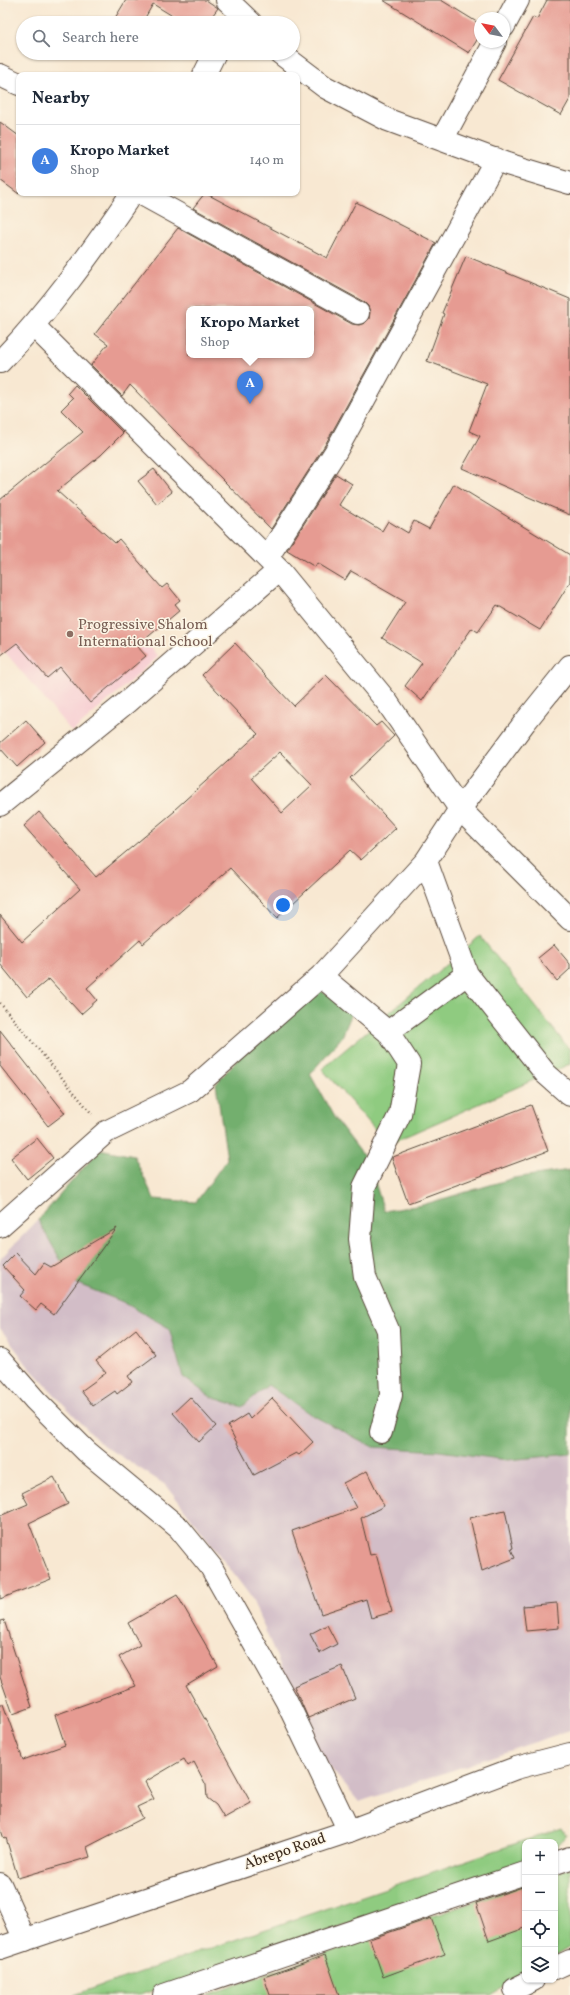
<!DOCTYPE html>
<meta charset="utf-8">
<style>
:root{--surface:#fff;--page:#f2f2f3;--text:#1f2937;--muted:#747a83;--line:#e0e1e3;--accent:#1f6fb2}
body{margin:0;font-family:Vollkorn,serif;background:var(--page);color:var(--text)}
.controls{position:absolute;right:12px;bottom:12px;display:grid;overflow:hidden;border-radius:8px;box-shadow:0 1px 3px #0004}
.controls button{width:36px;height:36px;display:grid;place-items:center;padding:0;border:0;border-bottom:1px solid var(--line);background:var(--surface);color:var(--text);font:20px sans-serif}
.compass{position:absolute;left:474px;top:12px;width:36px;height:36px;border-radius:50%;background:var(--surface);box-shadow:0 1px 3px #0004;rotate:302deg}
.you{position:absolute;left:283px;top:905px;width:14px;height:14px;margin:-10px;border:3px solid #fff;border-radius:50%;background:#1a73e8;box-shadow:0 0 0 6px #1a73e833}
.badge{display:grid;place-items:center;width:26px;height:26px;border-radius:50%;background:var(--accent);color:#fff;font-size:13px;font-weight:700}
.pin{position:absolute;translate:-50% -33px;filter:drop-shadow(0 1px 2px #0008)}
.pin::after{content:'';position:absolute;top:21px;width:14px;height:12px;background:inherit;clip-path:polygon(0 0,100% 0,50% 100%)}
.popup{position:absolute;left:186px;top:306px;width:128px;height:52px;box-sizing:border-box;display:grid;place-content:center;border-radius:8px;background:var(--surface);filter:drop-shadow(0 1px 3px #0005);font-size:13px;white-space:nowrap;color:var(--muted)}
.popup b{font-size:15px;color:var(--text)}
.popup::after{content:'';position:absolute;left:50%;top:100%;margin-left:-8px;border:8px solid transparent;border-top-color:var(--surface)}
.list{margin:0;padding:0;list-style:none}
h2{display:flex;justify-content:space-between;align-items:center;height:52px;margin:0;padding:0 16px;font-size:17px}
h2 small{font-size:13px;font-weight:400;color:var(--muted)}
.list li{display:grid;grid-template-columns:26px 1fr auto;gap:12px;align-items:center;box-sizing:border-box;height:72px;padding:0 16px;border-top:1px solid var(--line)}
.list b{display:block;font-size:15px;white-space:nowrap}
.list p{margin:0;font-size:13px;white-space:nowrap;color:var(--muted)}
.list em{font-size:13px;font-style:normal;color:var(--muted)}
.icon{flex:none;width:22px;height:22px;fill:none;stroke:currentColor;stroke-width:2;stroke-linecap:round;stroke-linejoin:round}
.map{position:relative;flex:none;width:570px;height:1995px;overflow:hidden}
.search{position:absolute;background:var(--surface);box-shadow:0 1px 3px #0004;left:16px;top:16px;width:284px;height:44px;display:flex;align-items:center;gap:10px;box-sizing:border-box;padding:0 14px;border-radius:22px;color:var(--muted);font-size:15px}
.panel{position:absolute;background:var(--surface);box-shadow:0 1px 3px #0004;left:16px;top:72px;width:284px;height:124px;border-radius:8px}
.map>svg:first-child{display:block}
</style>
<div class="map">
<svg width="570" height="1995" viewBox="0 0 570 1995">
<rect width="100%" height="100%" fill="#fcf5e5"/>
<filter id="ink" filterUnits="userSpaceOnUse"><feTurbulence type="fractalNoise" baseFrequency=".025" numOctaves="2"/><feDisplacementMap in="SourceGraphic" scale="8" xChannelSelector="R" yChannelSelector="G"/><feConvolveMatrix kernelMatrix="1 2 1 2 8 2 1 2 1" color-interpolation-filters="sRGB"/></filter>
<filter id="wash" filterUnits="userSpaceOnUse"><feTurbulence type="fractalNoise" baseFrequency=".012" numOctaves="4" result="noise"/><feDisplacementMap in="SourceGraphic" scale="16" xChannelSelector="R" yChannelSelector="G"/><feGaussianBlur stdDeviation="0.9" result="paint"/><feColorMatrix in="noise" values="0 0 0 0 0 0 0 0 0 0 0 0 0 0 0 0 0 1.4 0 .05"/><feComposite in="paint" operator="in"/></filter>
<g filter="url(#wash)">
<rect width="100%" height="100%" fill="#f8e8d2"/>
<path fill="#f7cfd3" d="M 82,558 L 158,657 L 72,732 L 0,646 Z"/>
<path fill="#d2bdc7" d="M 38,1220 L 73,1282 L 123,1302 L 169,1328 L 183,1377 L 242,1407 L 268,1385 L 310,1414 L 373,1447 L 439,1451 L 508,1460 L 570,1454 L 570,1730 L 359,1802 L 318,1753 L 251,1597 L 167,1486 L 99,1442 L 28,1366 L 0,1328 L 0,1259 Z"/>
<path fill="#8fcb80" stroke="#657a4f" d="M 480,936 L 570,1050 L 570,1064 L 388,1144 L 322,1069 Z
M 561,1828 L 566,1836 L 555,1850 L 555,1842 L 525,1842 L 525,1865 L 140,1995 L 74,1995 Z
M 570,1868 L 570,1947 L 555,1956 L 555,1873 Z
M 525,1884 L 525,1975 L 491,1995 L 207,1995 Z"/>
<path fill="#73af6e" stroke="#576c46" d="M 321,991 L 354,1008 L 342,1037 L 310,1074 L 334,1117 L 369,1163 L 384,1211 L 422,1205 L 514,1178 L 570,1170 L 570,1454 L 508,1460 L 439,1451 L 373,1447 L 310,1414 L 268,1385 L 242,1407 L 211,1397 L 183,1377 L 169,1328 L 123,1302 L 73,1282 L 38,1220 L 100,1149 L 134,1156 L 154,1199 L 196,1202 L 227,1159 L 216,1084 L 264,1028 Z"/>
<g id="blocks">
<path fill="#e69b92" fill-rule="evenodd" d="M 126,0 L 206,0 L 218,8 L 207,23 L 184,23 L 153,4 L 142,23 L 112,23 Z
M 383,0 L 441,0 L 480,24 L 480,35 L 469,53 Z
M 547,0 L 570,0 L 570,99 L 561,115 L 498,80 L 533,17 L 537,19 Z
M 0,122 L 19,136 L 19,194 L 0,180 Z
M 205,193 L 327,258 L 356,202 L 436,243 L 325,445 L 271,529 L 130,385 L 122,396 L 91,365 L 108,344 L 95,334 L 178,228 L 352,324 L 359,325 L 365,323 L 369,319 L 370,312 L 368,306 L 364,302 L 193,208 ZM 189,309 L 311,309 L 311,355 L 189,355 Z
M 466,256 L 570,299 L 570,515 L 462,468 L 480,436 L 469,431 L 487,384 L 427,361 L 444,314 L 442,313 Z
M 75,385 L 123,433 L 101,455 L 57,491 L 115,543 L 119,539 L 162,588 L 167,584 L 180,600 L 175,604 L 180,610 L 137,646 L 146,656 L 90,703 L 60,667 L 47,678 L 17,643 L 0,656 L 0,500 L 83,432 L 61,410 L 73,398 L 68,393 Z
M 154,469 L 172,492 L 157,504 L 138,481 Z
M 336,474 L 352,484 L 339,505 L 382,531 L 388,521 L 408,533 L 414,521 L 429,529 L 454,484 L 570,555 L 570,582 L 540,630 L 497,605 L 478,632 L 472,628 L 422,701 L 405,686 L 422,663 L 382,638 L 405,602 L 351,571 L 345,580 L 317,563 L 315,567 L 287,550 Z
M 235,643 L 294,706 L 326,675 L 376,726 L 381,722 L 394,736 L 350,778 L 396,828 L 361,860 L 350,850 L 277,918 L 230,868 L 143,944 L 140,940 L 87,988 L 97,1000 L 81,1014 L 49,979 L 27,997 L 0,964 L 0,915 L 22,942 L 80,889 L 24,826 L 39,812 L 96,877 L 175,811 L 174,810 L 258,734 L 202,675 ZM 280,752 L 312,785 L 282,813 L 251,778 Z
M 26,720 L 45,742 L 17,767 L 0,748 L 0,743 Z
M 554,945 L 570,964 L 570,969 L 557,981 L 538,958 Z
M 0,1030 L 65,1113 L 48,1126 L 0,1066 Z
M 531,1105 L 548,1151 L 408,1203 L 392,1159 L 393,1157 Z
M 37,1138 L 53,1158 L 27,1179 L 11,1158 Z
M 117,1228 L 54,1314 L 41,1304 L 36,1310 L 20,1296 L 25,1290 L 3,1266 L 16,1253 L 36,1274 L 44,1263 L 51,1267 Z
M 136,1329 L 156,1355 L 128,1376 L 132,1382 L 117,1394 L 115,1391 L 93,1406 L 81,1391 L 106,1373 L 96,1361 Z
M 190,1397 L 216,1426 L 199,1442 L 173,1413 Z
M 272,1398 L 313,1442 L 299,1455 L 296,1453 L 254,1475 L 228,1426 L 247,1414 L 250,1419 Z
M 367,1471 L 384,1506 L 361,1518 L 370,1555 L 376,1554 L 392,1612 L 371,1618 L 366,1599 L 321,1614 L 292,1531 L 356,1508 L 343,1483 Z
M 54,1477 L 68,1504 L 29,1523 L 51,1579 L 0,1599 L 0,1516 L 28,1504 L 22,1493 Z
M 505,1510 L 513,1548 L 511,1549 L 515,1558 L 482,1571 L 470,1518 Z
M 177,1595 L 218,1666 L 186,1685 L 251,1803 L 224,1818 L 216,1805 L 207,1798 L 206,1785 L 194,1762 L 188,1766 L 184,1759 L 145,1782 L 154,1799 L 137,1807 L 143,1818 L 87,1847 L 90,1857 L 18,1878 L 6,1838 L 4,1839 L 0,1827 L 0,1704 L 3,1704 L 23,1760 L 65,1745 L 55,1715 L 136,1686 L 119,1657 L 140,1645 L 128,1623 Z
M 557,1603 L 559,1628 L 526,1631 L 523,1606 Z
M 4,1620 L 32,1707 L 13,1714 L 0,1677 L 0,1621 Z
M 327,1625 L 337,1644 L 320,1653 L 310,1634 Z
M 342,1666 L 355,1698 L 308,1718 L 294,1686 Z
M 525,1886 L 525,1928 L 489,1941 L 476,1903 Z
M 431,1918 L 445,1954 L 383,1977 L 370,1939 Z
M 325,1955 L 339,1995 L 270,1995 L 264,1977 Z"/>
</g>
</g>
<g filter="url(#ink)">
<use href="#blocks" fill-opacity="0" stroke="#574639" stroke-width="1"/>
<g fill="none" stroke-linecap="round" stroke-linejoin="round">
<g stroke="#574639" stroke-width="24">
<path id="minor" d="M 227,0 L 251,23
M 504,26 L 518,0
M 280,53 L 325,87 L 388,120 L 507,164 L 570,183
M 0,75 L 19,84
M 204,75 L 215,53
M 442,140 L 495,42
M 140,193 L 358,313
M 34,326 L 279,570 L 387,702 L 460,809 L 570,919
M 0,362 C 50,310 91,253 132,193
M 267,558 L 336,451 L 496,159
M 0,805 L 127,702 L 279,570
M 426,861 L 467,974 L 546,1074 L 570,1095
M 321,976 L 388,1032 L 409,1064 L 400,1114 L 364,1187 L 360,1239 L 365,1277 L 388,1330 L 391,1395 L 381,1432
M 388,1032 L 467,974
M 0,1226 L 106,1132 L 190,1091 L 321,976 L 426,861 L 460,809 L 525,722 L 570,666
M 0,1360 L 35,1400 L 86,1451 L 179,1528 L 211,1567 L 286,1700 L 349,1831
M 555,1863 L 570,1858
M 0,1884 L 25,1940
M 555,1968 L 570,1961
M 515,1989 L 533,1980
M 164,1995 L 525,1873"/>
</g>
<g stroke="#574639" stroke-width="24">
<path id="major" d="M 0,1948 L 349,1831 L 516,1768 L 570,1754"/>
</g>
<path stroke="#574639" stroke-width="2.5" stroke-dasharray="1 3" stroke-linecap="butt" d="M 0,1003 L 92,1114"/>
<use href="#minor" stroke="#fff" stroke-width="22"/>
<use href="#major" stroke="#fff" stroke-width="22"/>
</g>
</g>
<circle fill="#8d6e63" stroke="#fcf5e5" stroke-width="1.5" cx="70" cy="634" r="4"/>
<g text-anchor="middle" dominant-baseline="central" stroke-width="3" stroke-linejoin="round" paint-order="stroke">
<g font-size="15" fill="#785e54" stroke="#fcf5e5" text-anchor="start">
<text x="78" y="625">Progressive Shalom<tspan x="78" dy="17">International School</tspan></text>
</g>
<g font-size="15" fill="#3b2a1e" stroke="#fcf5e5">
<text transform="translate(285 1852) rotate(-19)">Abrepo Road</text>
</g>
</g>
</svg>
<div class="controls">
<button>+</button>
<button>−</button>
<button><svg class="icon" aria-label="locate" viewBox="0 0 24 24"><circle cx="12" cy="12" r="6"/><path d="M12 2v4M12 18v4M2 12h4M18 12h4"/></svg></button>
<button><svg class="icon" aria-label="layers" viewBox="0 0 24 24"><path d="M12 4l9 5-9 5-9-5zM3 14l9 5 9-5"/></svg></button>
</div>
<svg class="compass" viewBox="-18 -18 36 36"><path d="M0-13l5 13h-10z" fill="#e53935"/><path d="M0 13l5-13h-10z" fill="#747a83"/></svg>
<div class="you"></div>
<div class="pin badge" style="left:250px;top:404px;background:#3f7fe0">A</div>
<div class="popup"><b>Kropo Market</b>Shop</div>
<div class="search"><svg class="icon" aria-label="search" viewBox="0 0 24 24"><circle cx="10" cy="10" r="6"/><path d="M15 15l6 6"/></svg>Search here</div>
<section class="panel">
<h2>Nearby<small></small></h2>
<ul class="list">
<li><span class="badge" style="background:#3f7fe0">A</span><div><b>Kropo Market</b><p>Shop</p></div><em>140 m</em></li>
</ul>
</section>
</div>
